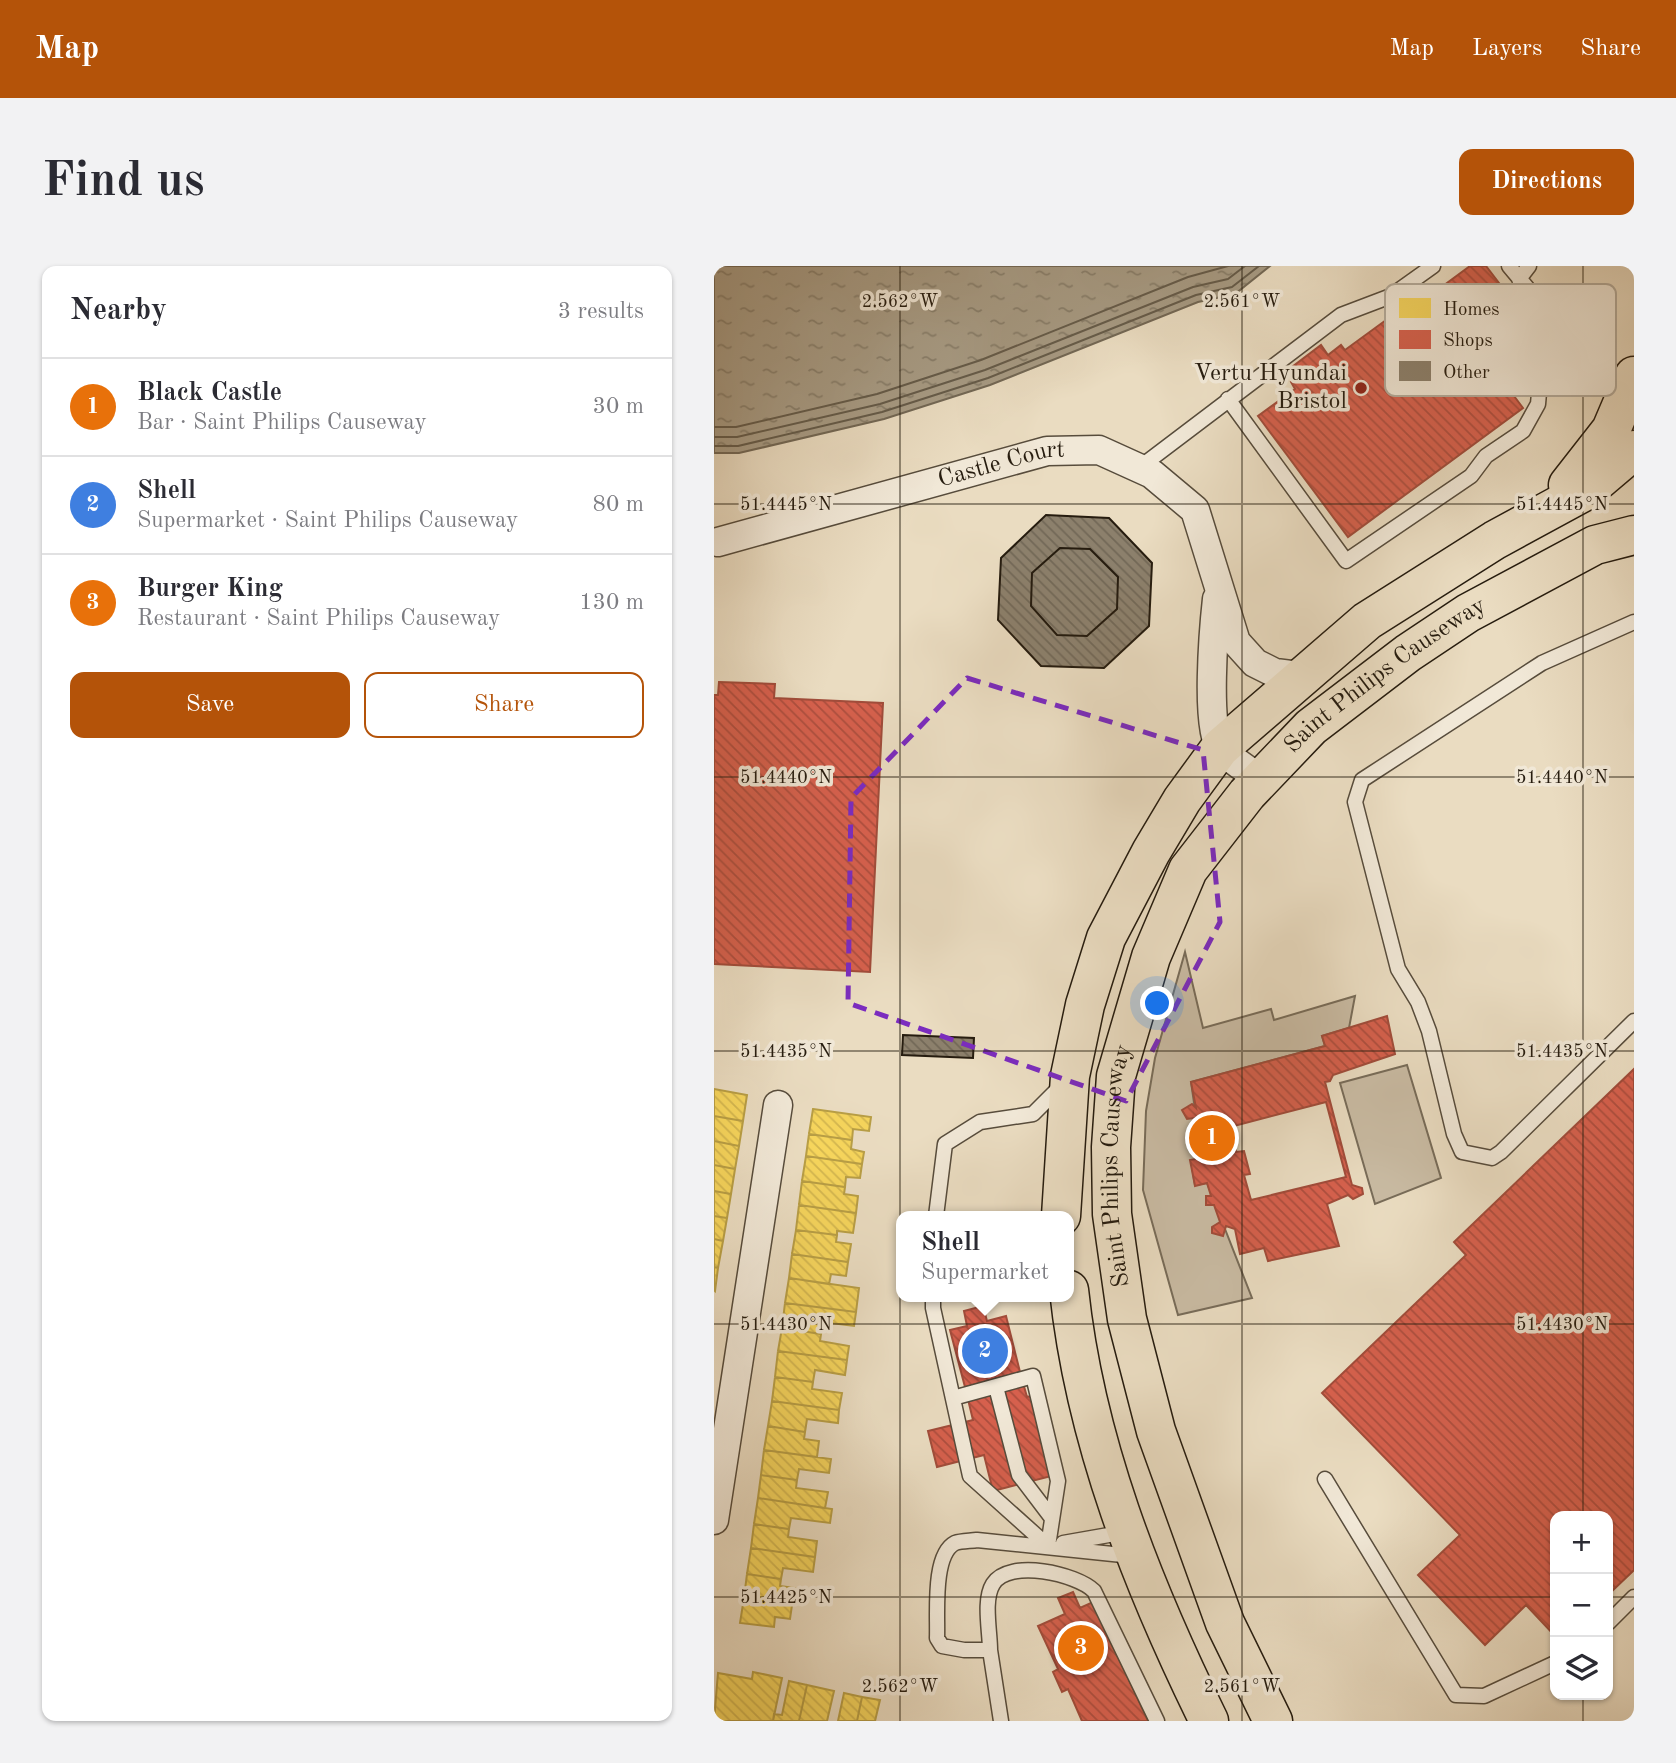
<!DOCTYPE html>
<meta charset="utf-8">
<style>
:root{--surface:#fff;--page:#f2f2f3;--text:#2b2b33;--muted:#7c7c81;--line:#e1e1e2;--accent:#b45309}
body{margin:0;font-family:"Old Standard TT",serif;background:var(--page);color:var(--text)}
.controls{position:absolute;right:21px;bottom:21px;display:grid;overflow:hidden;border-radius:14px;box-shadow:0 2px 5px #0004}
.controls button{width:63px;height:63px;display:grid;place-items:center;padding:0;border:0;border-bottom:2px solid var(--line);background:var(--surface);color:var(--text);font:35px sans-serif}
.you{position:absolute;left:444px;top:738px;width:24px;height:24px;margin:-18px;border:5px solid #fff;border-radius:50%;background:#1a73e8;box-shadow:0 0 0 10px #1a73e833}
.badge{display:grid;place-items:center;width:46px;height:46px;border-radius:50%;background:var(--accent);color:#fff;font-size:23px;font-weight:700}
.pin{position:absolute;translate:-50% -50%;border:4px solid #fff;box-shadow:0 2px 7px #0006}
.popup{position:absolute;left:182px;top:945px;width:178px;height:91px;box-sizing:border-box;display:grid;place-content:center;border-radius:14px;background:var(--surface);filter:drop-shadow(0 2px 5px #0005);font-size:23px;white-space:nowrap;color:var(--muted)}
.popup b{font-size:26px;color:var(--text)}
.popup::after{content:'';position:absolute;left:50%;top:100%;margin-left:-14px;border:14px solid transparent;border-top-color:var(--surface)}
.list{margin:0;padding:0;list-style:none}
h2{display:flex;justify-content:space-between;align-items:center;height:91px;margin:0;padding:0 28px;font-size:30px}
h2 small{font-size:23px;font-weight:400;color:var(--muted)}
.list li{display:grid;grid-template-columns:46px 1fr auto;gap:21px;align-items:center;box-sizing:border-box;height:98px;padding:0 28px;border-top:2px solid var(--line)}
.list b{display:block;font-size:26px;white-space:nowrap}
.list p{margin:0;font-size:23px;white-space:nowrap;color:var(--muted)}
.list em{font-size:23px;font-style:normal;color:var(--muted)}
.actions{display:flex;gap:14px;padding:21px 28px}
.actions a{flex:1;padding:16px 0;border:2px solid var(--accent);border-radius:14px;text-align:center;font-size:24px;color:var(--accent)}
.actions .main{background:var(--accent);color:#fff}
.icon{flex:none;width:38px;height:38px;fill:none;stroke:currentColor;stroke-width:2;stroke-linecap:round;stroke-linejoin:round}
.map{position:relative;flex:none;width:920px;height:1455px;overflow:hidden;border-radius:14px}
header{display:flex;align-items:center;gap:42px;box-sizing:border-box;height:98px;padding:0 35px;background:var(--accent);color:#fff}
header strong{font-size:33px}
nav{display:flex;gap:38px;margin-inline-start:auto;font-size:24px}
.intro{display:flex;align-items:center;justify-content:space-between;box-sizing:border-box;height:168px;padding:0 42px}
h1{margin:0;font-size:49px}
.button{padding:18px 32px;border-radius:14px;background:var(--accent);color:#fff;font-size:24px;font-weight:700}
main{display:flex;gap:42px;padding:0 42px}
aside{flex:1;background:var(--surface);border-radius:14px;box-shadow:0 2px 5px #0004}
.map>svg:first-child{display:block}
</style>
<header>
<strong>Map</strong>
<nav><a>Map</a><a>Layers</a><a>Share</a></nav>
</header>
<div class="intro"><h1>Find us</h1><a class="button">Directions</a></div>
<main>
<aside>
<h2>Nearby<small>3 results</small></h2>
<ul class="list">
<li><span class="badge" style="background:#e8710a">1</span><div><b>Black Castle</b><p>Bar · Saint Philips Causeway</p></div><em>30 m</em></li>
<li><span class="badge" style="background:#3f7fe0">2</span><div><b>Shell</b><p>Supermarket · Saint Philips Causeway</p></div><em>80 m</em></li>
<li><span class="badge" style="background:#e8710a">3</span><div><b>Burger King</b><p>Restaurant · Saint Philips Causeway</p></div><em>130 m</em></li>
</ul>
<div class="actions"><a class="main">Save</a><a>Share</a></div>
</aside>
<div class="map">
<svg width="920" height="1455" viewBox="0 0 920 1455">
<defs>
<pattern id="water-ripples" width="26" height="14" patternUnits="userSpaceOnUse" patternTransform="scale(1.75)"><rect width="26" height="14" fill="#a79b84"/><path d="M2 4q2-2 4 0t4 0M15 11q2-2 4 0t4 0" fill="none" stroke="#887e6a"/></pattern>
<pattern id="homes-back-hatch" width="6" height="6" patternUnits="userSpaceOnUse" patternTransform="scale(1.75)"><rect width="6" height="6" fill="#f6d55c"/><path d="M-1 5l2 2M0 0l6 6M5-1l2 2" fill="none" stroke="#d3b64f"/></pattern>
<pattern id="shops-back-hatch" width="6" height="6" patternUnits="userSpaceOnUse" patternTransform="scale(1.75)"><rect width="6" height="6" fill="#d6604d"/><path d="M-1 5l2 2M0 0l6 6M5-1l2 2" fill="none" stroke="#ad4e3e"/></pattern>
<pattern id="building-back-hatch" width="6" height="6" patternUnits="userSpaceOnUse" patternTransform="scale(1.75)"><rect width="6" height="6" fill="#8c806c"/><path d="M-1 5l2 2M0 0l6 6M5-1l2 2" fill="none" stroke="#726857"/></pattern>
</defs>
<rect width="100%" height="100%" fill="#eadcc1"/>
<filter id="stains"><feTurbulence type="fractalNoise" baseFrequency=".00286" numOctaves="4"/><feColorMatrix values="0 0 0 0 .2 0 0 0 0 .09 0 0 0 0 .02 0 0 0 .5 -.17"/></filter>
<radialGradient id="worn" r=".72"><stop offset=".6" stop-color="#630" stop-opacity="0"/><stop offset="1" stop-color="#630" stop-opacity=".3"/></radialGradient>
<path fill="#c9bba3" stroke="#786c59" stroke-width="2" d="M 471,686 L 489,762 L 557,743 L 560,754 L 641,730 L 635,762 L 608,770 L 611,780 L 477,816 L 488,892 L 477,895 L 481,919 L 493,917 L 538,1032 L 464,1049 L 429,924 L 432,845 L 441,792 Z
M 693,799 L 727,912 L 661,938 L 626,817 Z"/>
<path fill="url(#water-ripples)" stroke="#736855" stroke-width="2" d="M 0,0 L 556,0 L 521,28 L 484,36 L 276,119 L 170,153 L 25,187 L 0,187 Z"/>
<path fill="url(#homes-back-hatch)" stroke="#b89e45" stroke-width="2" d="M 0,823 L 33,829 L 29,855 L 0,850 Z
M 99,843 L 157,851 L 155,865 L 139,863 L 138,874 L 95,868 Z
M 0,850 L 29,855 L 25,880 L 0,875 Z
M 95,868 L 138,874 L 137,883 L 150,886 L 148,898 L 92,890 Z
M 0,875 L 25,880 L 21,903 L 0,899 Z
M 92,890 L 148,898 L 146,912 L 132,911 L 131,921 L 88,915 Z
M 0,899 L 21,903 L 17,928 L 0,925 Z
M 88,915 L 131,921 L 130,928 L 144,930 L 142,947 L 85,939 Z
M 0,925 L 17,928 L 13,952 L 0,950 Z
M 85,939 L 142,947 L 139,967 L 123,965 L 123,969 L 82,964 Z
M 0,950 L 13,952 L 9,975 L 0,973 Z
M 82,964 L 123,969 L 122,976 L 137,978 L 134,996 L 78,988 Z
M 0,973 L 9,975 L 4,1002 L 0,1001 Z
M 78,988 L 134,996 L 132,1010 L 117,1008 L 115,1018 L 75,1012 Z
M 0,1001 L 4,1002 L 1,1025 L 0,1024 Z
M 75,1012 L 145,1022 L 142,1046 L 71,1037 Z
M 71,1037 L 142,1046 L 140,1060 L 109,1056 L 107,1068 L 68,1062 Z
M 68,1062 L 107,1068 L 106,1075 L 135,1080 L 133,1094 L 64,1085 Z
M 64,1085 L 133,1094 L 131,1109 L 101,1104 L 99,1116 L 61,1111 Z
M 61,1111 L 99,1116 L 98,1123 L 128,1127 L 125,1144 L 58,1135 Z
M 58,1135 L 125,1144 L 124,1157 L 93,1153 L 91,1166 L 54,1160 Z
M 54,1160 L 91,1166 L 90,1173 L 105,1175 L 103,1191 L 50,1184 Z
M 50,1184 L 117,1193 L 115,1207 L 85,1203 L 83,1214 L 47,1209 Z
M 47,1209 L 83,1214 L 82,1222 L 114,1226 L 111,1242 L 44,1232 Z
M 44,1232 L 118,1243 L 116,1257 L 77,1252 L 75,1263 L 40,1258 Z
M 40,1258 L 75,1263 L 74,1271 L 103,1275 L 101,1291 L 37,1282 Z
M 37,1282 L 101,1291 L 99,1306 L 69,1302 L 67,1313 L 33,1308 Z
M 33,1308 L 67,1313 L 66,1320 L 81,1322 L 78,1339 L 30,1332 Z
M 30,1332 L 78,1339 L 76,1353 L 61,1351 L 60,1361 L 26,1357 Z
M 39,1406 L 68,1412 L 59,1455 L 0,1455 L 4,1407 L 38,1413 Z
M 75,1415 L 93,1419 L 85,1455 L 59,1455 L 60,1448 L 68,1449 Z
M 93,1419 L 120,1425 L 113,1455 L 85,1455 Z
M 130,1427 L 148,1431 L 143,1455 L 124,1455 Z
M 148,1431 L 166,1434 L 161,1455 L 143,1455 Z"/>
<path fill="url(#shops-back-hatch)" stroke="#a14c3a" stroke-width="2" fill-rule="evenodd" d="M 756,0 L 772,0 L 785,17 L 740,50 L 809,142 L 634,271 L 544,150 L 581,123 L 577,116 L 581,114 L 574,104 L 607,79 L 614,89 L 627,79 L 631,84 L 672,54 L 676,59 Z
M 5,416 L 61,418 L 60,432 L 169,437 L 156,706 L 0,698 L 0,429 L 4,429 Z
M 673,750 L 681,788 L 619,809 L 616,815 L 611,816 L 638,919 L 648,922 L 649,928 L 639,933 L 634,929 L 613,938 L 625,980 L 554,995 L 550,982 L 526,988 L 521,963 L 512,960 L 509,970 L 498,967 L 498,961 L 506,956 L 500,939 L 492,939 L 492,930 L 497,930 L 493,917 L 481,920 L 476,894 L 488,892 L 485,878 L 476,877 L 476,873 L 484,870 L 480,852 L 473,853 L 468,844 L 478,838 L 482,842 L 477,816 L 611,780 L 608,770 ZM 612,836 L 632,911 L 537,934 L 530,909 L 536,908 L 530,885 L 522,886 L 516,861 Z
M 920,803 L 920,1304 L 894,1329 L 894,1250 L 841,1250 L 841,1370 L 812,1339 L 771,1379 L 704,1309 L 746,1269 L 608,1127 L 752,989 L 740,976 Z
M 269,1040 L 273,1055 L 292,1050 L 306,1106 L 251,1121 L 236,1064 L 253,1060 L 250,1045 Z
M 306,1106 L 313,1131 L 329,1127 L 349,1207 L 279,1225 L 270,1189 L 223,1201 L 214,1165 L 259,1154 L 251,1121 Z
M 359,1326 L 366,1342 L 379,1336 L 434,1455 L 368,1455 L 354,1423 L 348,1426 L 339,1406 L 344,1403 L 324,1360 L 351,1348 L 344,1332 Z"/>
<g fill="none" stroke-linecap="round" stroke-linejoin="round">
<path stroke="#665c4a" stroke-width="2" d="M 0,161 L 22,161 L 163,128 L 267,94 L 474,11 L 514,0
M 0,171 L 23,171 L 166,138 L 271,104 L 479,21 L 514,13 L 531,0
M 0,180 L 24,180 L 168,146 L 274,112 L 482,29 L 518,21 L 545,0"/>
</g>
<path fill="url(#building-back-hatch)" stroke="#261c0f" stroke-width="2" fill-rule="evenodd" d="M 332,249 L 395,252 L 438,297 L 435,360 L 390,402 L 327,400 L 284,354 L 287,292 ZM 346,282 L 376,283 L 404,311 L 403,343 L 373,370 L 343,369 L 317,340 L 318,307 Z
M 346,282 L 376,283 L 404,311 L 403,343 L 373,370 L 343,369 L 317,340 L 318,307 Z
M 189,769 L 260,772 L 259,792 L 188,789 Z"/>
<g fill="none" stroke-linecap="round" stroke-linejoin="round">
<g stroke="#574c3c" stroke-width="17">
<path id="lane" d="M 805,13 L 815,0
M 514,133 L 632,295 L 757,210 L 772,190 L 809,165 L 824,138 L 830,71 L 825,36 L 795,0
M 425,202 L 627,49 L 677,30 L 719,0
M 920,356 L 828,397 L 648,514 L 641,536 L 684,703 L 704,736 L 715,765 L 740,868 L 748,886 L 778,892 L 787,886 L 920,755
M 222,950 L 231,878 L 266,856 L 319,848 L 347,820
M 219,1031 L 219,1042 L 256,1210 L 334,1280
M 282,1121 L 305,1209 L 337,1251
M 239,1132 L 319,1110 L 344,1215 L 334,1280
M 611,1213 L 742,1429 L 770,1430 L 841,1397
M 349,1277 L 412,1266
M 894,1357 L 920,1331
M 276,1384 C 276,1365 269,1334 279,1318 C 295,1292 363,1308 380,1325 L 443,1455
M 287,1455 L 276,1384 L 250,1384 L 228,1380 L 223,1372 C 224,1349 218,1289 241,1277 C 247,1275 257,1275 263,1274 L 418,1290"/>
</g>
<g stroke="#574c3c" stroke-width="31">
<g id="street">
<path id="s1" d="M 4,276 L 333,185 L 385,184 L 438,208 L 481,244 L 522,376 L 541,397 L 561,407 L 585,410"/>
<path d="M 503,333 C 500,360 491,464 507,483 C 517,494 534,504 546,513"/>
<path d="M 0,1254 L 64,839"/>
</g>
</g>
<g stroke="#261c0f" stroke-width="41">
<g id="primary">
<path d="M 854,219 L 897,164 L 920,110"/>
<path d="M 347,950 L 356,810 L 371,739 L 392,672 L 437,586 L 468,534 L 506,482 L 653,355 L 781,274 L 873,224 L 920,184"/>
<path d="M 355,1024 C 371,1175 428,1319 495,1455"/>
<path id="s2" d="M 559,1455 L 511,1357 L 442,1165 L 413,1053 L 398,948 L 397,881 L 402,810 L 437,691 L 474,604 L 533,528 L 597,461 L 694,387 L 754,347 L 881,279 L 920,269"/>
</g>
</g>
<use href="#lane" stroke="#f1e8d7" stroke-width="14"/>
<use href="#street" stroke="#f1e8d7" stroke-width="28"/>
<use href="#primary" stroke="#eadcc1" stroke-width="38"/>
</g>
<path fill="none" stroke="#7b2cbf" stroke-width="5" stroke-dasharray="14 9" stroke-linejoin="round" d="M 253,412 L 489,484 L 506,656 L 412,835 L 134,737 L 137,532 Z"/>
<path fill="none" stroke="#261c0f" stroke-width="2" stroke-opacity="0.45" d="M 186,0 L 186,1455M 528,0 L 528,1455M 869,0 L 869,1250M 0,238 L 920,238M 0,511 L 920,511M 0,785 L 920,785M 0,1058 L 920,1058M 0,1331 L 841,1331M 894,1331 L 920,1331M 869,1429 L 869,1455"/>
<circle fill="#8f2418" stroke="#f1e8d7" stroke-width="2.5" cx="647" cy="122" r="7"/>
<g text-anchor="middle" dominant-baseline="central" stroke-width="7" stroke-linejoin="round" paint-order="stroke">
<g font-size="24" fill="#261c0f" stroke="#f1e8d7" text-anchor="end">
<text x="633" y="108">Vertu Hyundai<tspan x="633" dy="28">Bristol</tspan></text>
</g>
<g font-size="24" fill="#261c0f" stroke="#f1e8d7">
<text stroke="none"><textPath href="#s1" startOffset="294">Castle Court</textPath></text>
<text stroke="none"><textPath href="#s2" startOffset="1171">Saint Philips Causeway</textPath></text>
<text stroke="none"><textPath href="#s2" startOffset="583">Saint Philips Causeway</textPath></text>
</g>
</g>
<rect x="671" y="18" width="231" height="112" rx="10" fill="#f1e8d7" stroke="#b4ab9b" stroke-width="2"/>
<rect x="685" y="32" width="32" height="20" fill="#f6d55c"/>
<rect x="685" y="64" width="32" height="19" fill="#d6604d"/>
<rect x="685" y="95" width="32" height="20" fill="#8c806c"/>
<g font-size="19" fill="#261c0f">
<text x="729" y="49">Homes</text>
<text x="729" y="80">Shops</text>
<text x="729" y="112">Other</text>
</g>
<g font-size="18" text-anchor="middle" fill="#261c0f" stroke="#f1e8d7" stroke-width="7" stroke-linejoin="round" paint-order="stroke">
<text x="186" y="41">2.562°W</text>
<text x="528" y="41">2.561°W</text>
<text x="72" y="244">51.4445°N</text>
<text x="848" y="244">51.4445°N</text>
<text x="72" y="517">51.4440°N</text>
<text x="848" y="517">51.4440°N</text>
<text x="72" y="791">51.4435°N</text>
<text x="848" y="791">51.4435°N</text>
<text x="72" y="1064">51.4430°N</text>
<text x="848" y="1064">51.4430°N</text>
<text x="72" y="1337">51.4425°N</text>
<text x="186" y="1426">2.562°W</text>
<text x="528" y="1426">2.561°W</text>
</g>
<rect width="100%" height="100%" filter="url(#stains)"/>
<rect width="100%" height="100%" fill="url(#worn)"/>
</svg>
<div class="controls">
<button>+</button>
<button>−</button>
<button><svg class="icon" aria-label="layers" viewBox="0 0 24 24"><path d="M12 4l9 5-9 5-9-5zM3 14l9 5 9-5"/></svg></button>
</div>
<div class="you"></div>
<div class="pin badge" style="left:498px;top:872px;background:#e8710a">1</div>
<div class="pin badge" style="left:271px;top:1085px;background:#3f7fe0">2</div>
<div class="popup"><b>Shell</b>Supermarket</div>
<div class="pin badge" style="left:367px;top:1382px;background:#e8710a">3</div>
</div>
</main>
